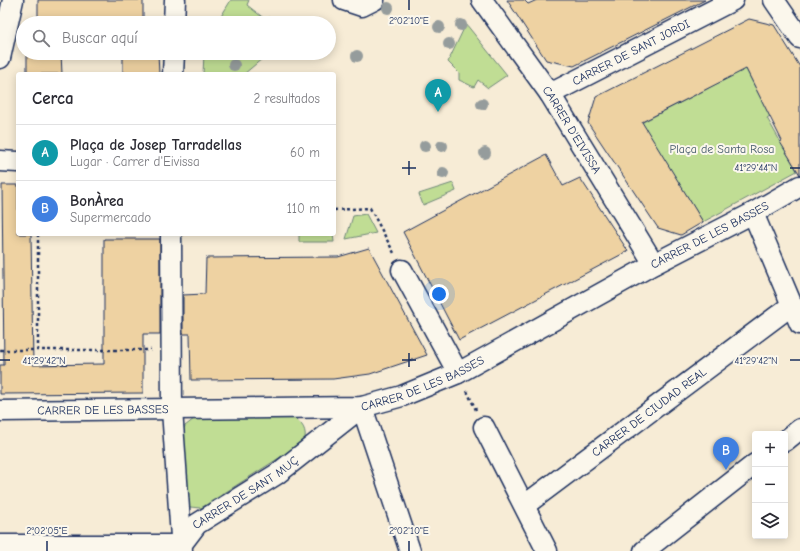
<!DOCTYPE html>
<html lang="es">
<meta charset="utf-8">
<style>
:root{--surface:#fff;--page:#f2f2f3;--text:#2b2b33;--muted:#7c7c81;--line:#e1e1e2;--accent:#d1495b}
body{margin:0;font-family:"Comic Neue",sans-serif;background:var(--page);color:var(--text)}
.controls{position:absolute;right:12px;bottom:12px;display:grid;overflow:hidden;border-radius:4px;box-shadow:0 2px 10px #0003}
.controls button{width:36px;height:36px;display:grid;place-items:center;padding:0;border:0;border-bottom:1px solid var(--line);background:var(--surface);color:var(--text);font:20px sans-serif}
.you{position:absolute;left:439px;top:294px;width:14px;height:14px;margin:-10px;border:3px solid #fff;border-radius:50%;background:#1a73e8;box-shadow:0 0 0 6px #1a73e833}
.badge{display:grid;place-items:center;width:26px;height:26px;border-radius:50%;background:var(--accent);color:#fff;font-size:13px;font-weight:700}
.pin{position:absolute;translate:-50% -33px;filter:drop-shadow(0 1px 2px #0008)}
.pin::after{content:'';position:absolute;top:21px;width:14px;height:12px;background:inherit;clip-path:polygon(0 0,100% 0,50% 100%)}
.list{margin:0;padding:0;list-style:none}
h2{display:flex;justify-content:space-between;align-items:center;height:52px;margin:0;padding:0 16px;font-size:17px}
h2 small{font-size:13px;font-weight:400;color:var(--muted)}
.list li{display:grid;grid-template-columns:26px 1fr auto;gap:12px;align-items:center;box-sizing:border-box;height:56px;padding:0 16px;border-top:1px solid var(--line)}
.list b{display:block;font-size:15px;white-space:nowrap}
.list p{margin:0;font-size:13px;white-space:nowrap;color:var(--muted)}
.list em{font-size:13px;font-style:normal;color:var(--muted)}
.icon{flex:none;width:22px;height:22px;fill:none;stroke:currentColor;stroke-width:2;stroke-linecap:round;stroke-linejoin:round}
.map{position:relative;flex:none;width:800px;height:551px;overflow:hidden}
.search{position:absolute;background:var(--surface);box-shadow:0 2px 10px #0003;left:16px;top:16px;width:320px;height:44px;display:flex;align-items:center;gap:10px;box-sizing:border-box;padding:0 14px;border-radius:22px;color:var(--muted);font-size:15px}
.panel{position:absolute;background:var(--surface);box-shadow:0 2px 10px #0003;left:16px;top:72px;width:320px;height:164px;border-radius:4px}
.map>svg:first-child{display:block}
</style>
<div class="map">
<svg width="800" height="551" viewBox="0 0 800 551">
<rect width="100%" height="100%" fill="#f7ecd6"/>
<filter id="ink" filterUnits="userSpaceOnUse"><feTurbulence type="fractalNoise" baseFrequency=".025" numOctaves="2"/><feDisplacementMap in="SourceGraphic" scale="8" xChannelSelector="R" yChannelSelector="G"/><feConvolveMatrix kernelMatrix="1 2 1 2 8 2 1 2 1" color-interpolation-filters="sRGB"/></filter>
<g filter="url(#ink)">
<path fill="#c0dd94" stroke="#6e8679" d="M 231,0 L 249,0 L 247,5 L 266,20 L 269,17 L 280,23 L 217,23 Z
M 466,24 L 507,75 L 488,88 L 478,80 L 474,87 L 459,80 L 459,73 L 448,62 Z
M 204,53 L 269,53 L 244,74 L 203,74 Z
M 744,65 L 770,116 L 767,118 L 797,171 L 703,222 L 641,123 L 707,89 Z
M 453,183 L 456,191 L 423,205 L 419,194 Z
M 366,214 L 376,233 L 346,239 L 353,216 Z
M 299,234 L 333,234 L 334,242 L 299,242 Z
M 199,415 L 292,416 C 302,423 308,430 304,442 L 201,508 L 190,507 L 186,500 L 182,434 L 185,426 Z"/>
<path fill="#eed2a2" stroke="#1b2f5e" d="M 38,0 L 143,0 L 143,20 L 38,21 Z
M 507,0 L 524,0 L 528,4 L 537,0 L 705,0 L 574,66 L 546,60 Z
M 749,19 L 774,25 L 800,67 L 800,175 L 780,142 L 782,141 L 746,69 L 642,122 L 703,222 L 681,235 L 658,228 L 588,123 L 596,97 Z
M 27,53 L 61,53 L 62,74 L 27,74 Z
M 123,53 L 158,53 L 159,74 L 123,74 Z
M 546,155 L 563,186 L 580,178 L 628,251 L 459,340 L 403,232 Z
M 2,185 L 18,185 L 18,234 L 31,234 L 33,365 L 104,364 L 104,239 L 160,239 L 160,334 L 143,334 L 143,393 L 0,394 L 0,365 L 4,365 Z
M 369,248 L 427,355 L 370,374 L 333,379 L 191,380 L 190,334 L 183,334 L 183,295 L 205,294 L 206,258 L 338,257 Z"/>
<g fill="none" stroke-linecap="round" stroke-linejoin="round">
<g stroke="#1b2f5e" stroke-width="23">
<g id="street">
<path d="M 344,0 L 362,6 L 374,0"/>
<path id="s1" d="M 482,0 L 550,94 L 654,264"/>
<path d="M 774,0 L 800,38"/>
<path d="M 174,23 L 175,0"/>
<path d="M 0,58 L 13,0"/>
<path d="M 173,74 L 174,53"/>
<path id="s2" d="M 550,94 L 733,0"/>
<path d="M 0,161 L 18,162"/>
<path d="M 753,213 L 800,324"/>
<path d="M 171,234 L 172,410 L 182,551"/>
<path d="M 402,270 L 458,373"/>
<path id="s3" d="M 0,411 L 362,407 L 402,396 L 458,373 L 654,264 L 753,213 L 800,186"/>
<path d="M 484,427 L 547,551"/>
<path d="M 785,441 L 800,429"/>
<path id="s4" d="M 525,505 L 792,305"/>
<path id="s5" d="M 0,545 L 181,545 L 197,524 L 277,474 L 362,407 L 410,551"/>
<path d="M 644,551 L 755,464"/>
</g>
</g>
<path stroke="#1b2f5e" stroke-width="2.5" stroke-dasharray="3 3" stroke-linecap="butt" d="M 334,210 L 370,208 L 394,253
M 38,234 L 38,350
M 0,350 L 151,350
M 467,391 L 476,410"/>
<use href="#street" stroke="#fbf7ec" stroke-width="20"/>
</g>
<g fill="#959c9c">
<circle cx="388" cy="8" r="6"/>
<circle cx="461" cy="25" r="6"/>
<circle cx="439" cy="27" r="6"/>
<circle cx="449" cy="44" r="6"/>
<circle cx="357" cy="56" r="6"/>
<circle cx="234" cy="65" r="6"/>
<circle cx="437" cy="95" r="6"/>
<circle cx="482" cy="104" r="6"/>
<circle cx="425" cy="146" r="6"/>
<circle cx="442" cy="146" r="6"/>
<circle cx="485" cy="153" r="6"/>
<circle cx="443" cy="173" r="6"/>
</g>
</g>
<path fill="none" stroke="#1b2f5e" stroke-width="1.5" d="M 409,0 L 409,10M 409,161 L 409,175M 402,168 L 416,168M 790,168 L 800,168M 409,353 L 409,367M 0,360 L 10,360M 402,360 L 416,360M 790,360 L 800,360M 47,541 L 47,551M 409,541 L 409,551"/>
<g text-anchor="middle" dominant-baseline="central" stroke-width="4" stroke-linejoin="round" paint-order="stroke">
<g font-size="12" fill="#1b2f5e" stroke="#fbf7ec">
<text stroke="none"><textPath href="#s2" startOffset="91">CARRER DE SANT JORDI</textPath></text>
<text stroke="none"><textPath href="#s1" startOffset="158">CARRER D'EIVISSA</textPath></text>
<text stroke="none"><textPath href="#s3" startOffset="751">CARRER DE LES BASSES</textPath></text>
<text stroke="none"><textPath href="#s3" startOffset="427">CARRER DE LES BASSES</textPath></text>
<text stroke="none"><textPath href="#s3" startOffset="103">CARRER DE LES BASSES</textPath></text>
<text stroke="none"><textPath href="#s4" startOffset="155">CARRER DE CIUDAD REAL</textPath></text>
<text stroke="none"><textPath href="#s5" startOffset="265">CARRER DE SANT MUÇ</textPath></text>
</g>
<g font-size="12" fill="#445a6c" stroke="#fbf7ec">
<text x="722" y="149">Plaça de Santa Rosa</text>
</g>
</g>
<g font-size="10" text-anchor="middle" fill="#1b2f5e" stroke="#fbf7ec" stroke-width="4" stroke-linejoin="round" paint-order="stroke">
<text x="409" y="24">2°02'10"E</text>
<text x="756" y="171">41°29'44"N</text>
<text x="44" y="364">41°29'42"N</text>
<text x="756" y="364">41°29'42"N</text>
<text x="47" y="534">2°02'05"E</text>
<text x="409" y="534">2°02'10"E</text>
</g>
</svg>
<div class="controls">
<button>+</button>
<button>−</button>
<button><svg class="icon" aria-label="layers" viewBox="0 0 24 24"><path d="M12 4l9 5-9 5-9-5zM3 14l9 5 9-5"/></svg></button>
</div>
<div class="you"></div>
<div class="pin badge" style="left:438px;top:112px;background:#0f9aa8">A</div>
<div class="pin badge" style="left:726px;top:470px;background:#3f7fe0">B</div>
<div class="search"><svg class="icon" aria-label="search" viewBox="0 0 24 24"><circle cx="10" cy="10" r="6"/><path d="M15 15l6 6"/></svg>Buscar aquí</div>
<section class="panel">
<h2>Cerca<small>2 resultados</small></h2>
<ul class="list">
<li><span class="badge" style="background:#0f9aa8">A</span><div><b>Plaça de Josep Tarradellas</b><p>Lugar · Carrer d'Eivissa</p></div><em>60 m</em></li>
<li><span class="badge" style="background:#3f7fe0">B</span><div><b>BonÀrea</b><p>Supermercado</p></div><em>110 m</em></li>
</ul>
</section>
</div>
